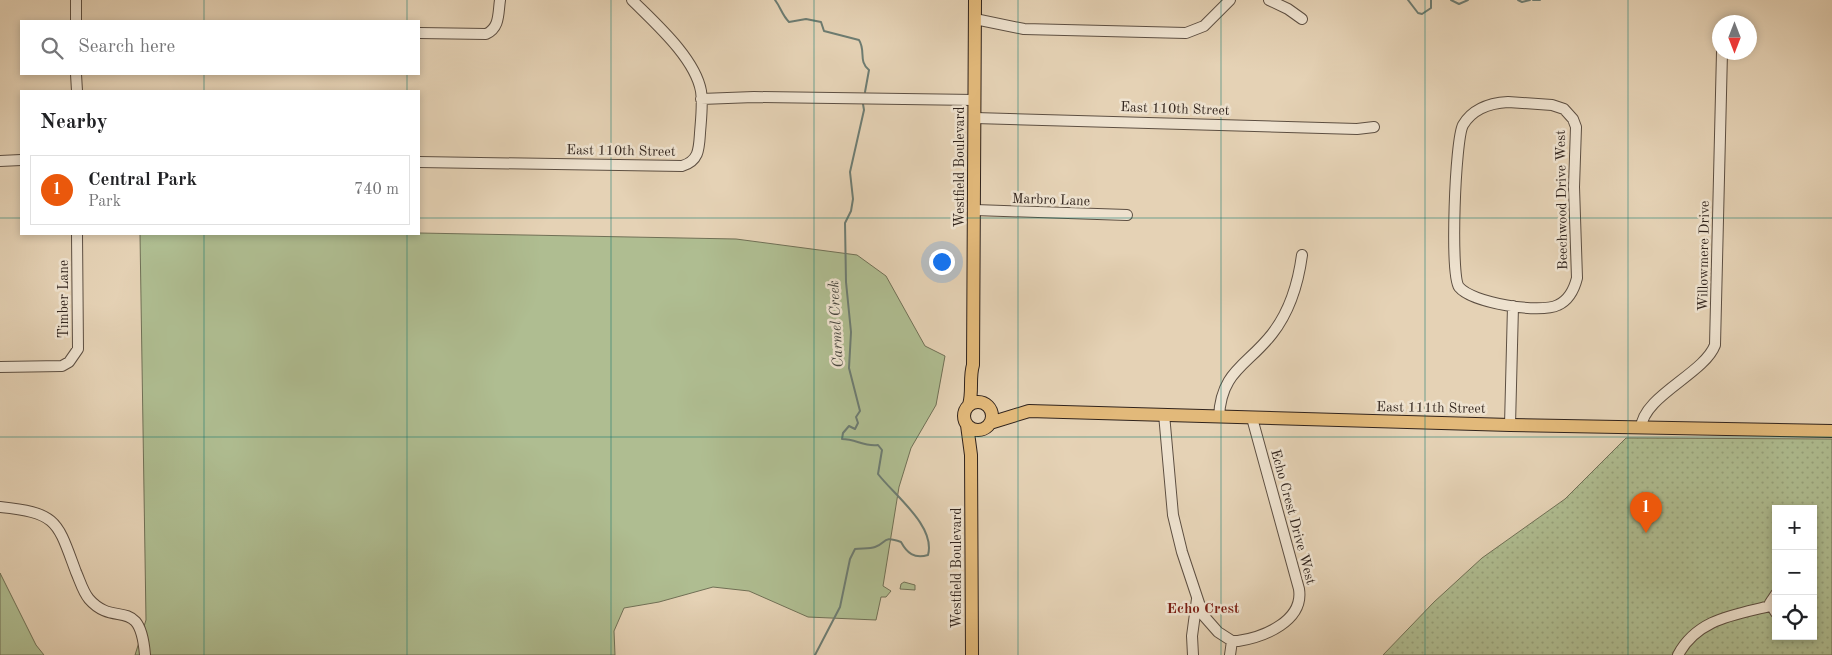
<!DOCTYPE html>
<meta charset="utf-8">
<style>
body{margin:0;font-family:"Old Standard TT",serif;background:#f2f2f2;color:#202124}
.controls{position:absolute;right:15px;bottom:15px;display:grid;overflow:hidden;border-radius:0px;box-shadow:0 2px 8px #0003}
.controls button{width:45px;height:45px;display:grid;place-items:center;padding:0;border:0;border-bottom:1px solid #e0e0e0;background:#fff;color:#202124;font:25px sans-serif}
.compass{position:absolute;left:1712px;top:15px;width:45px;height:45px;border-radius:50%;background:#fff;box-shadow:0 2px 8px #0003;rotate:180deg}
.you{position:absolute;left:941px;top:261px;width:18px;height:18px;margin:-12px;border:4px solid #fff;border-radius:50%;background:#1a73e8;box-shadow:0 0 0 8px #1a73e833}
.badge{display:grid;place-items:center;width:32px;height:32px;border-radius:50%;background:#ea580c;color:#fff;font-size:16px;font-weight:700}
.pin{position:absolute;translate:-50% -41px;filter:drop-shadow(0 1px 2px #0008)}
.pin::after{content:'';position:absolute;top:26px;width:18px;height:15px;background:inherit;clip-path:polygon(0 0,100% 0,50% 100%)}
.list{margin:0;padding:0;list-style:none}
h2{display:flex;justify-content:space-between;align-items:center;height:65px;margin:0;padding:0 20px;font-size:21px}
h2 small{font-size:16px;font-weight:400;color:#757577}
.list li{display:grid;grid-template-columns:32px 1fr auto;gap:15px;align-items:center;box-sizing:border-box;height:70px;margin:0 10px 10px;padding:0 10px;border:1px solid #e0e0e0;border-radius:0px}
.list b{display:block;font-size:19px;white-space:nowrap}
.list p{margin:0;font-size:16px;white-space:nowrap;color:#757577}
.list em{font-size:16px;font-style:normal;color:#757577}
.icon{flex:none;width:28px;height:28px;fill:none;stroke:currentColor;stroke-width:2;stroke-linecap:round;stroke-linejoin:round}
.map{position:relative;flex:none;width:1832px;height:655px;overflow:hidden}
.search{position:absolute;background:#fff;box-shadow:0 2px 8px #0003;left:20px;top:20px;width:400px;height:55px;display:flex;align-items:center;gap:12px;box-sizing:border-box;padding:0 18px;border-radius:0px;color:#757577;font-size:19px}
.panel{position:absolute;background:#fff;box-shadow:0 2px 8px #0003;left:20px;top:90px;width:400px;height:145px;border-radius:0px}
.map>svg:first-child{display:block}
</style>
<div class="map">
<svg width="1832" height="655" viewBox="0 0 1832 655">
<defs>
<pattern id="park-dots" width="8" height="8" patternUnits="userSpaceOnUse" patternTransform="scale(1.25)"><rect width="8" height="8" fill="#afbd91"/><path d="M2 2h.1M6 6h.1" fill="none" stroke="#97a27c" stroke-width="1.8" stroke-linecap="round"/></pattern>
</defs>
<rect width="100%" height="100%" fill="#e5d2b5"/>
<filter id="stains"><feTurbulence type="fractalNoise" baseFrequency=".004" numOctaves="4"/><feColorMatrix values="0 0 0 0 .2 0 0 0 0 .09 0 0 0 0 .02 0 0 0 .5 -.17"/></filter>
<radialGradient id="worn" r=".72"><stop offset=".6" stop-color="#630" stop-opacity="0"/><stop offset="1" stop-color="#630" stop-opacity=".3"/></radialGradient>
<path fill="#afbd91" stroke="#707056" d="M419,233L736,239L857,255L886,276L925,346L945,356L936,405L911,448L899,487L883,586L891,591L886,597H881L876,620L808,617L749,591L713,587L659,602L624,608L614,631L615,655H135L146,620L140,234Z
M0,573L36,645L44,655H0Z
M904,582L915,585V590L900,589L901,584Z"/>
<path fill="url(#park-dots)" stroke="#707056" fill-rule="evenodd" d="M1626,438L1832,439V655H1383L1434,602L1482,558L1565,499ZM1776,509H1813V636H1776Z"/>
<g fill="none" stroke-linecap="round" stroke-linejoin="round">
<path stroke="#6d7c72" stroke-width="2" d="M775,0C781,8 782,15 789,22L806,19L821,22L824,31L859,40C866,51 858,61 869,70L865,92
M1408,0L1418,13L1422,14L1431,8V0
M1451,0L1459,4L1468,0
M1518,0L1522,2L1530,0
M1533,0H1540
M815,655L840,607L850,559L855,549C861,548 870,549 875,547C887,543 882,535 901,542C907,553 914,559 928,555C936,526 894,495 878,474L882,450L878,445C864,447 856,439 842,439L843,433L849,426L855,429L858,423L856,417L860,411L849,368L851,332L846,282L845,223L851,211L853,199L850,172L864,110L863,104"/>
<defs>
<path id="minor" d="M76,0V21
M1269,0L1288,9L1302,19
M975,19L1024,29L1186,33L1204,26L1230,0
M419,33L486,34C500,28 498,13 500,0
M76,74L77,91
M701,99L754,97L975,100
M1508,102L1552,105L1564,109L1573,119L1576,127L1574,187L1577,278C1574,290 1569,300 1558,305C1540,314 1472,303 1459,287C1450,275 1455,140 1463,125C1473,108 1490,103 1508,102Z
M975,118L1357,129L1374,127
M0,161L21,160
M419,162L682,166C699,161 699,149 700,133C701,119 703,104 701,91C695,58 655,23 632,0
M975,210L1127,215
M0,367L62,366L69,362L78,349L77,234
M1164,414L1173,515L1182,552L1203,615L1218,632L1232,641H1238C1264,637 1304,621 1299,589L1252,418
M1219,417C1221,371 1247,366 1272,334C1290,311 1298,285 1302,255
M1510,425L1513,306
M1641,428C1643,396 1704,374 1715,345L1722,52
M0,507C58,513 57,521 76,572C80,581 83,592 89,599C115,629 140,594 145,655
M1776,594L1770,603L1776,613
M1193,655L1192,636L1197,599
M1230,655L1232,641
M1678,655C1697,619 1734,615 1770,606"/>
<path id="major" d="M964 416a14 14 0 1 1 28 0a14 14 0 1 1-28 0Z
M969,405C973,391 969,378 973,365L975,0
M990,423L1029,411L1510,425L1832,431
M967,425L971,455L972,655"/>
</defs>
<use href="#minor" stroke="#5d4f42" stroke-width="12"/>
<use href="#major" stroke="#30231c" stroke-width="14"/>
<use href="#minor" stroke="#eee2cf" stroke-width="10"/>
<use href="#major" stroke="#e2b97a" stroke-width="12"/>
</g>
<path fill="none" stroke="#0f766e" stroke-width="1" stroke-opacity="0.55" d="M204,0V21M407,0V21M611,0V655M814,0V655M1018,0V655M1221,0V655M1425,0V655M1628,0V655M204,74V91M407,74V91M0,218H21M419,218H1832M204,234V655M407,234V655M0,437H1832"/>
<g text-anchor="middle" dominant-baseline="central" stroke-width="5" stroke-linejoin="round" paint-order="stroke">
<g font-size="14" fill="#30231c" stroke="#eee2cf">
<text transform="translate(1175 109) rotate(2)">East 110th Street</text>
<text transform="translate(621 151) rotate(1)">East 110th Street</text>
<text transform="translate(960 167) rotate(-90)">Westfield Boulevard</text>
<text transform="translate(1051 200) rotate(2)">Marbro Lane</text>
<text transform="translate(1562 200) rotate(-91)">Beechwood Drive West</text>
<text transform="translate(1704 256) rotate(-89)">Willowmere Drive</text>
<text transform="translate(64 299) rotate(-90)">Timber Lane</text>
<text transform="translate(1431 408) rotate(1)">East 111th Street</text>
<text transform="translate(1293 517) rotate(75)">Echo Crest Drive West</text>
<text transform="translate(957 568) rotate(-90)">Westfield Boulevard</text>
</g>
<g font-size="15" font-style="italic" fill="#4a4840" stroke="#eee2cf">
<text transform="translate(837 324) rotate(-93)">Carmel Creek</text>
</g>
<g font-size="15" font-weight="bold" fill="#7a1f14" stroke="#eee2cf">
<text x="1203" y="609">Echo Crest</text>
</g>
</g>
<rect width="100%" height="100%" filter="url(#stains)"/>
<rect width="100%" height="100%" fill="url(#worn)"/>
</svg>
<div class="controls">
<button>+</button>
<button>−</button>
<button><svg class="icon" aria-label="locate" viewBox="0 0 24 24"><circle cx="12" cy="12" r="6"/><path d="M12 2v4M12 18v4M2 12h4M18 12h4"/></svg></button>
</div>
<svg class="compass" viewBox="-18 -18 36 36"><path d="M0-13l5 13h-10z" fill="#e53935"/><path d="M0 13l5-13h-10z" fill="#757577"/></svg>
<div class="you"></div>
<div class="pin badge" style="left:1646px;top:533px">1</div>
<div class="search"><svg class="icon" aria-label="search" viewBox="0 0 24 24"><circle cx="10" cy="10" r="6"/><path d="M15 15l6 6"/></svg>Search here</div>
<section class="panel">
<h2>Nearby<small></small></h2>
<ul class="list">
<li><span class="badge">1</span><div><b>Central Park</b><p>Park</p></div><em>740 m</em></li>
</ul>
</section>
</div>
